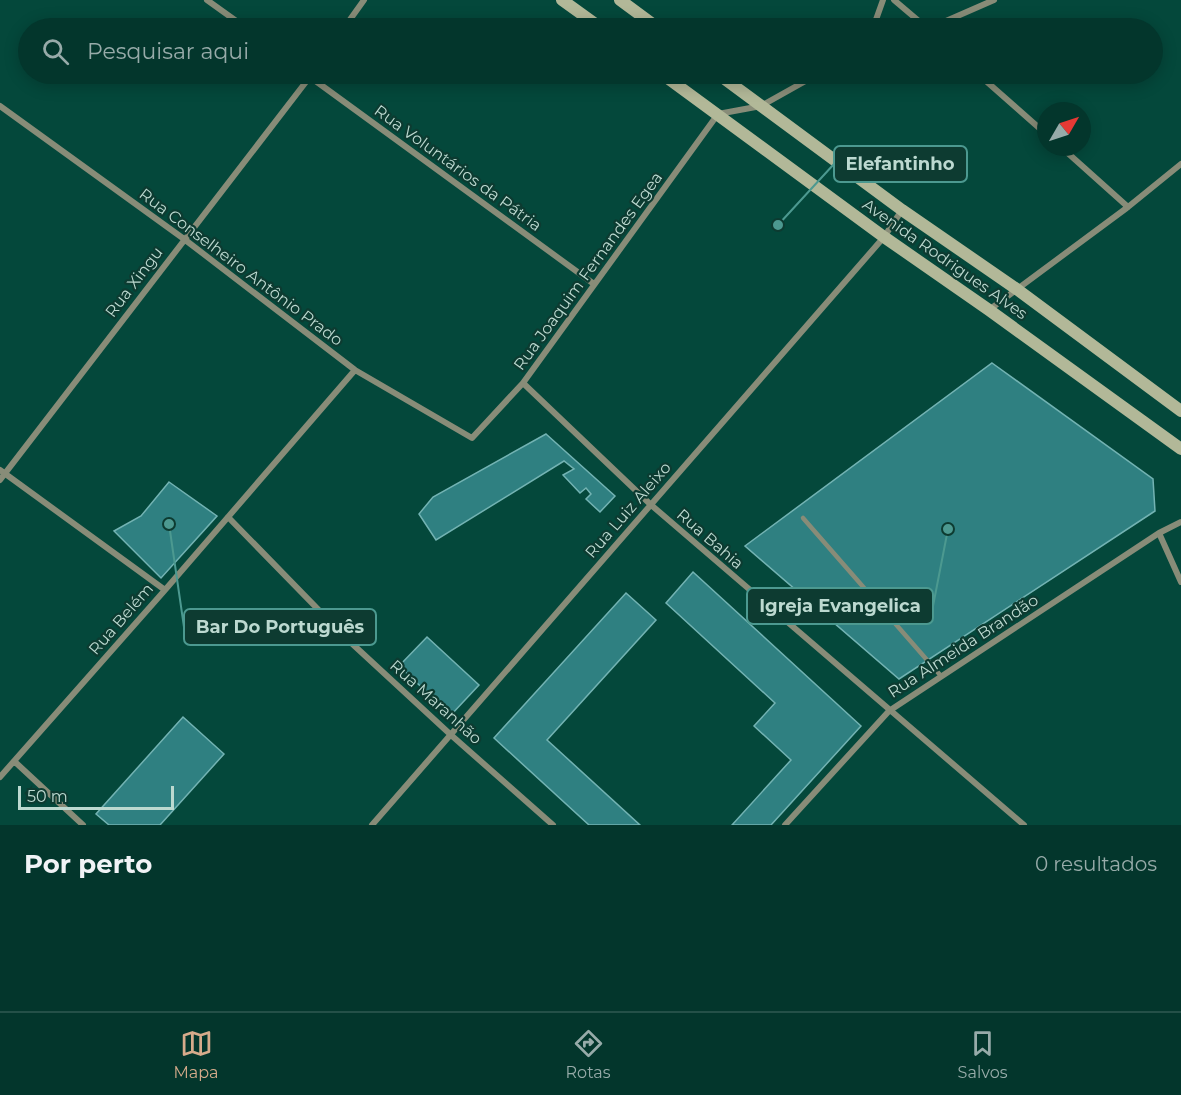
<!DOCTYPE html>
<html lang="pt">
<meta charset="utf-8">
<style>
body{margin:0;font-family:Montserrat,sans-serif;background:#0d3e34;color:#f1f3f6}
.compass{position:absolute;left:1037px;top:102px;width:54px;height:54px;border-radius:50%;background:#03362c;box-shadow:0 3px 15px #0003;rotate:51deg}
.scale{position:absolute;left:18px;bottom:15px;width:156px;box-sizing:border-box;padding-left:6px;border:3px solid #bcd9d0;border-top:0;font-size:16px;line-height:21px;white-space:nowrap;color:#bcd9d0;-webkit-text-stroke:4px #0d3b31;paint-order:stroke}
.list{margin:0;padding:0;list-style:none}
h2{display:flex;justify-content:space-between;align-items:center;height:78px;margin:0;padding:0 24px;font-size:26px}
h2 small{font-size:20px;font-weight:400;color:#97aba9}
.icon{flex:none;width:33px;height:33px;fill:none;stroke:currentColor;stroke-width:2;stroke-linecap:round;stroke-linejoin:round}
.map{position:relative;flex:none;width:1181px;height:825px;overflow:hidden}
.search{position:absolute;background:#03362c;box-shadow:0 3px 15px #0003;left:18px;right:18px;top:18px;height:66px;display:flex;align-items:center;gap:15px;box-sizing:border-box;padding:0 21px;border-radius:33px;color:#97aba9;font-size:22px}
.sheet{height:186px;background:#03362c}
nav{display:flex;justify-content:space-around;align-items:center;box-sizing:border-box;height:84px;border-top:2px solid #245048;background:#03362c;font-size:16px;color:#97aba9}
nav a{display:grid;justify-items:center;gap:3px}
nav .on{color:#d6ab8b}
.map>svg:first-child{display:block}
</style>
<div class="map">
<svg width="1181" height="825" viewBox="0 0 1181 825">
<rect width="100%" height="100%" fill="#04483b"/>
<path fill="#2f8081" stroke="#73b3b3" stroke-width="1.5" d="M992,363L1153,479L1155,511L899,679L745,546Z
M546,434L615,496L600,512L586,499L591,494L586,488L580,493L563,475L574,469L564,461L436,540L419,514L433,497Z
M169,482L217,516L161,578L114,531L141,516Z
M693,572L861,726L771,825H732L791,760L754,726L775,703L666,603Z
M626,593L656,620L547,740L640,825H589L494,738Z
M427,637L479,685L451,715L399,666Z
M183,717L224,754L160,825H109L96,814Z"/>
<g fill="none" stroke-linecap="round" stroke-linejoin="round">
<path stroke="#888c78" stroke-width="4.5" d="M803,518L941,676"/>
<path stroke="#888c78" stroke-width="6" d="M207,0L246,28
M894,0L927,28
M344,28L364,0
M873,28L883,0
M930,28L994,0
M306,74L594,284
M978,74L1046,134
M0,106L184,239L355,370L472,438L523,383L718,114L761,106L818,74
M1061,147L1128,207
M989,310L1128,207L1181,164
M523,383L650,504L1024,825
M0,470L165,590
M0,480L312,74
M228,517L347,639L451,735L553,825
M1159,533L1181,582
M14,761L83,825
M0,777L165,590L355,370
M372,825L884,237L902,210
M785,825L889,711L1159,533L1181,522"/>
<path stroke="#b2b898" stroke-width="12" d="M562,0L601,28
M620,0L658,28
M662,74L884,237L989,310L1181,449
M718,74L902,210L1018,290L1181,411"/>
</g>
<g text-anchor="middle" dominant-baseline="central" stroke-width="4.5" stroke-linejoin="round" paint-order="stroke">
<g font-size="16" fill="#bcd9d0" stroke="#0d3b31">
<text transform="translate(458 168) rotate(36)">Rua Voluntários da Pátria</text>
<text transform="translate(945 259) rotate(35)">Avenida Rodrigues Alves</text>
<text transform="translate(241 267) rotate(37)">Rua Conselheiro Antônio Prado</text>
<text transform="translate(588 271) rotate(-54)">Rua Joaquim Fernandes Egea</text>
<text transform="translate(134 282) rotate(-53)">Rua Xingu</text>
<text transform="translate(628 510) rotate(-49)">Rua Luiz Aleixo</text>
<text transform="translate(710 539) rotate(41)">Rua Bahia</text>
<text transform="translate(121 619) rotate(-49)">Rua Belém</text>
<text transform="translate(963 646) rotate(-33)">Rua Almeida Brandão</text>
<text transform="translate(436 702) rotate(42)">Rua Maranhão</text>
</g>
</g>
<path fill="none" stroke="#4c9990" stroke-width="2" d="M778 225L834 164M948 529L933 606M169 524L184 627"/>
<g fill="#4c9990" stroke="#0d3b31" stroke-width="2">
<circle cx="778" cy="225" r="6"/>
<circle cx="948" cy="529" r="6"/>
<circle cx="169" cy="524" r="6"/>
</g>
<g fill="#0d3b31" stroke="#4c9990" stroke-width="2">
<rect x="834" y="146" width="133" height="36" rx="6"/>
<rect x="747" y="588" width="186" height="36" rx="6"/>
<rect x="184" y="609" width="192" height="36" rx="6"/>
</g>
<g font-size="18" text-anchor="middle" font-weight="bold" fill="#bcd9d0">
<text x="900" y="170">Elefantinho</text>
<text x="840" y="612">Igreja Evangelica</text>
<text x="280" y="633">Bar Do Português</text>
</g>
</svg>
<svg class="compass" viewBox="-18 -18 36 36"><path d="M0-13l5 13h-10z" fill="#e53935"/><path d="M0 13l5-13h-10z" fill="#97aba9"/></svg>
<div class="scale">50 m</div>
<div class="search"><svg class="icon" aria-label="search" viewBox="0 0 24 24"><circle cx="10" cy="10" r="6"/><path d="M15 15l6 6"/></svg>Pesquisar aqui</div>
</div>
<section class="sheet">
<h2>Por perto<small>0 resultados</small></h2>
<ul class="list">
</ul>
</section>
<nav>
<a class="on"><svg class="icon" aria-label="map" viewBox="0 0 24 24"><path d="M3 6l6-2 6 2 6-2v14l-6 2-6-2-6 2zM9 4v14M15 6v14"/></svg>Mapa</a>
<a><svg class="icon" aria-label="directions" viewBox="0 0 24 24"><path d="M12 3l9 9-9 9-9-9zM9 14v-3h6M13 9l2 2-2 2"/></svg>Rotas</a>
<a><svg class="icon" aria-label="saved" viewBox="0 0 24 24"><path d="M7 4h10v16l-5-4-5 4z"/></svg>Salvos</a>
</nav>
